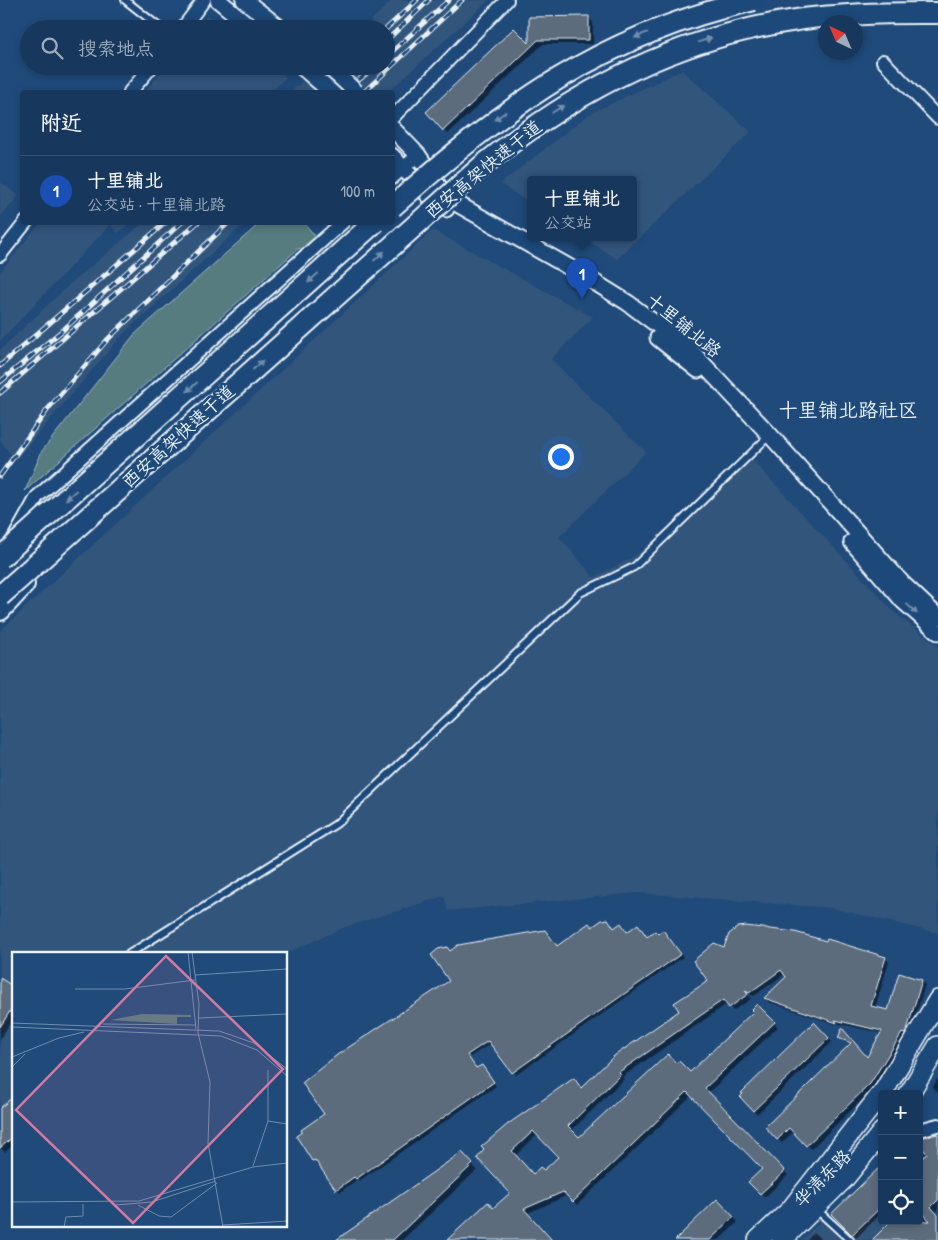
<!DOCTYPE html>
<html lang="zh">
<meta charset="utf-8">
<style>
body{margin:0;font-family:"Patrick Hand","LXGW WenKai TC",sans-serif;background:#244365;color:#f1f3f6}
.controls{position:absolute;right:15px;bottom:15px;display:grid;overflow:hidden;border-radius:5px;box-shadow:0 2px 8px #0003}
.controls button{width:45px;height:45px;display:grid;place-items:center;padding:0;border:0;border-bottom:1px solid #365272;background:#17385c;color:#f1f3f6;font:25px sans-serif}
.compass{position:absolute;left:818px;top:15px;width:45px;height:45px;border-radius:50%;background:#17385c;box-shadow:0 2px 8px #0003;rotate:316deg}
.you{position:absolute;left:560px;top:456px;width:18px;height:18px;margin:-12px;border:4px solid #fff;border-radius:50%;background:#1a73e8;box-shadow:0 0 0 8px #1a73e833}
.badge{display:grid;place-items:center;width:32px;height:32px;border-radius:50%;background:#ea580c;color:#fff;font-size:16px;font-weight:700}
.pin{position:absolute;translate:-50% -41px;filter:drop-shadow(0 1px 2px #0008)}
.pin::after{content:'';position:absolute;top:26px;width:18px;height:15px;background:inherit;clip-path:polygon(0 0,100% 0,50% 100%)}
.popup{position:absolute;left:527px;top:176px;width:110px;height:65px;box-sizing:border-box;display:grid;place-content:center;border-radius:5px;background:#17385c;filter:drop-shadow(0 1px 4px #0005);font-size:16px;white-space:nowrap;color:#9eacbb}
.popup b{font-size:19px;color:#f1f3f6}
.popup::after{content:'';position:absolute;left:50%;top:100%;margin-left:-10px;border:10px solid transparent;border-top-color:#17385c}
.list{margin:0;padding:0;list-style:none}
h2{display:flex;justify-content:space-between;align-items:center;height:65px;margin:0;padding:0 20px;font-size:21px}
h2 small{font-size:16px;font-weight:400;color:#9eacbb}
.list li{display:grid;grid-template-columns:32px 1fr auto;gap:15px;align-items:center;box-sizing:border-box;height:70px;padding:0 20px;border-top:1px solid #365272}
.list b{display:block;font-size:19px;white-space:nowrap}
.list p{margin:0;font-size:16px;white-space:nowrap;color:#9eacbb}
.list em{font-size:16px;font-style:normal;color:#9eacbb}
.icon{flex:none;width:28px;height:28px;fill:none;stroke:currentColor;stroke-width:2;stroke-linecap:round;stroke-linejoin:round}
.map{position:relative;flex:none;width:938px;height:1240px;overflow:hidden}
.search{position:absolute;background:#17385c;box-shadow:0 2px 8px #0003;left:20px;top:20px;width:375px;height:55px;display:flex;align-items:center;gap:12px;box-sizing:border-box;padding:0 18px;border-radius:28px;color:#9eacbb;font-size:19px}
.panel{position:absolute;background:#17385c;box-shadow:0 2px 8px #0003;left:20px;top:90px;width:375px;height:135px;border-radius:5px}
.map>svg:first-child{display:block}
</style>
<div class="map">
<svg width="938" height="1240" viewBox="0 0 938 1240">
<rect width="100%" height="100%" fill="#1f4a7a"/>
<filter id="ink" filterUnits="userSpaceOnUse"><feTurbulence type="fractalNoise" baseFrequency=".02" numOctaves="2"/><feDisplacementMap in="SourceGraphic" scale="10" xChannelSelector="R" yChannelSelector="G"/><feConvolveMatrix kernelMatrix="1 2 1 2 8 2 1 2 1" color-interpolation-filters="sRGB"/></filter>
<g filter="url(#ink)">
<path fill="#32547b" d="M392,0H489L388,92H290L320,66H386V29H362Z
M207,15L225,29H196Z
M166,66H273L286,77L271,92H145Z
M682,70L751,132L617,259L583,238H633V180H531V204L500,184L589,114Z
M0,182L19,196L0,217Z
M40,223H131L118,233L110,225L0,341V272Z
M143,223H245L122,335L15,461L0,440V350L71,283Z
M433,230L593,317L551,359L646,452L559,537L594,577L637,555L747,454L895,613L938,646V933L831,908L639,893L448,911L444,896L343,928L285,954H14V1138L0,1150V631Z
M919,1199L938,1218V1240H849L882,1209V1221H919Z
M825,1217L843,1240H802Z"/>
<path fill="#577b80" stroke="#a0b6bc" d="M260,223H304L317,238L303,251L299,248L25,491L42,451L134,335Z"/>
<path fill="#0007" fill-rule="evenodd" d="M531,18H589L593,22V44H543L448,134L427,112L531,46Z
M624,927L628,933L648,938L666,934L683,957L516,1075L492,1043L468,1058L476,1070L484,1069L496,1086L359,1181L358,1179L340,1192L337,1189L297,1136L326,1115L451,981L450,952L557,948L592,928Z
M725,949L885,958L889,962L875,1008L889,1012L921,981L925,985L910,1034L906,1036L874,1088L811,1149L794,1131L782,1143L767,1127L851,1045L839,1038L843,1030L868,1058L882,1033L836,1023L838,1025L769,1002L765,998L787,977L785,974L754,996L745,993L751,999L733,1011L727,1004L622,1077L624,1079L571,1131L579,1139L676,1065L690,1074L755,1012L757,1006L778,1027L708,1093L788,1175L765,1197L750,1182L764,1169L692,1095L577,1205L568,1195L526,1214L551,1240H449L493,1210L512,1193L478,1158L574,1079L582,1089L680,1011L709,982ZM538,1134L559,1157L544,1172L533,1176L515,1156Z
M0,979L14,988V1017L0,1039Z
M814,1024L832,1042L757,1114L741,1097Z
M938,1078V1093L933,1087Z
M14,1098V1145L5,1152L0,1147V1110Z
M919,1139L938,1140V1210L935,1213L938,1216V1240H874L919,1221Z
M461,1153L477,1170L402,1240H338Z
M882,1168V1213L856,1238L833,1214Z
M717,1201L738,1222L719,1240H677Z
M814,1233L822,1240H807Z"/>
<path fill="#5d6c7c" stroke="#e8f1f8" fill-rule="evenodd" d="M589,16V40H538L443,131L426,112L514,28L529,43V17Z
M608,919L614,928L621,923L627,932L638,924L647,937L655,931L658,934L663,930L681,954L512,1073L488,1041L467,1055L476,1068L482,1065L494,1082L356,1179L354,1177L336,1190L315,1160L312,1161L296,1136L302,1132L301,1130L324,1114L302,1083L337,1055L449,981L431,955L438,949L447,947L450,951L458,945L545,930L557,946L589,923L592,927L602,920Z
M746,926L795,932L826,941L827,939L886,957L871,1006L888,1010L899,973L922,980L907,1030L905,1034L902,1033L870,1084L806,1146L789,1128L777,1140L765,1127L851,1043L838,1038L842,1028L867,1057L882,1031L835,1020L837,1023L764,998L786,977L781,970L749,993L745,991L748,994L729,1008L723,1000L619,1072L621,1074L568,1126L579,1137L668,1054L676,1063L679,1061L690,1072L753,1012L751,1010L757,1004L775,1022L705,1088L785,1171L760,1194L748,1182L762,1169L687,1092L573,1202L563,1192L524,1209L552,1240H447L488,1202L493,1208L510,1193L477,1158L484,1150L481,1147L508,1124L574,1078L581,1088L614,1056L679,1011L674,1003L708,981L693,961L714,943L724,947L729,934L738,927ZM533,1131L558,1157L544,1170L540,1167L533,1174L512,1151Z
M0,978L14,987V1005L0,1027Z
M814,1022L829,1038L753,1111L740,1097L743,1094L741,1093Z
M14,1096V1136L0,1148V1108Z
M938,1134V1200L931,1207L938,1215V1240H872L891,1221H930L919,1209V1160L927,1154L919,1144V1138Z
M462,1152L473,1164L393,1240H336Z
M882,1165V1206L852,1235L831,1214Z
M717,1199L734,1217L710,1240H675Z"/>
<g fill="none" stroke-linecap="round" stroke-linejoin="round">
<defs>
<path id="service" d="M125,0L162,29
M129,954L336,824L580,593L634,567L770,435
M816,1209L850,1240"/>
<path id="minor" d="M182,29L204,0
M883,61L938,118
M130,92L152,66
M392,118L507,0
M392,178L418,155
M0,255L26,222
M12,542L37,497L343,222
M919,1130L938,1125"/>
<path id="tertiary" d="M218,0L253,29
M244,0L281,29
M392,128L418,155L443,193L454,202L583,275L628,303L688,348L770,435L903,584L938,617
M392,156L433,200L446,209
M658,338L698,370
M852,542L904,602L938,632"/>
<path id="primary" d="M909,1094L938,1046
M791,1209L885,1089L938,1000
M758,1240L800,1201
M782,1240L844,1179L882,1132"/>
<path id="trunk" d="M921,13H938
M0,610L24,584"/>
</defs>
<use href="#service" stroke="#e8f1f8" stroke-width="10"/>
<use href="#minor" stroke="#e8f1f8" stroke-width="16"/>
<use href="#tertiary" stroke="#e8f1f8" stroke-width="19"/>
<use href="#primary" stroke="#e8f1f8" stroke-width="22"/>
<use href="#trunk" stroke="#e8f1f8" stroke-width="24"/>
<use href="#service" stroke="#1f4a7a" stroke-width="6"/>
<use href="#minor" stroke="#1f4a7a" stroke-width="12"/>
<use href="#tertiary" stroke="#1f4a7a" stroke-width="15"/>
<use href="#primary" stroke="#1f4a7a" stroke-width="19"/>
<use href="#trunk" stroke="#1f4a7a" stroke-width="20"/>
<defs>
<path id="rail" d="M386,29L417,0
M386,41L429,0
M386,57L449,0
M316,92L345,66
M328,92L358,66
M345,92L375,66
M364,92L462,0
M0,366L166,222
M0,382L64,329L182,222
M0,393L198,222
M0,476L48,409L107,340L229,222"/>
</defs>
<use href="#rail" stroke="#e8f1f8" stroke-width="5"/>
<use href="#rail" stroke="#1f4a7a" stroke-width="3" stroke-dasharray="9" stroke-linecap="butt"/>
<defs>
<path id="tertiary-bridge" d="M301,66L331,92
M328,66L356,92"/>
<path id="trunk-bridge" d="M392,207C507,105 601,35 754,0
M0,558L375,222
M0,596L483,165C579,88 680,36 803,19C842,14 882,13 921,13"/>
</defs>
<use href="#tertiary-bridge" stroke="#e8f1f8" stroke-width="19" stroke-linecap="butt"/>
<use href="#trunk-bridge" stroke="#e8f1f8" stroke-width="24" stroke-linecap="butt"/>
<use href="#tertiary-bridge" stroke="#1f4a7a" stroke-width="15"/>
<use href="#trunk-bridge" stroke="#1f4a7a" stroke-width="20"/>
</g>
<defs><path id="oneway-solid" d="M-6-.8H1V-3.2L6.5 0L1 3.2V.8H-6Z" transform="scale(1.25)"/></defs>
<g fill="#6f8dac">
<use href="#oneway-solid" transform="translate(641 35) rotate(157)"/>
<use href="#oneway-solid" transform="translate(705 40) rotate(-17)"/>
<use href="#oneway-solid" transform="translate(558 109) rotate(-32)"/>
<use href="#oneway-solid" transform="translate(500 116) rotate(144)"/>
<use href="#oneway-solid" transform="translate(379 256) rotate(-42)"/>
<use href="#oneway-solid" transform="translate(313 278) rotate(138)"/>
<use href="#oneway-solid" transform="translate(258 365) rotate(-42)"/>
<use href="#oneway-solid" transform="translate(192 387) rotate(138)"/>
<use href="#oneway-solid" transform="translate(71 495) rotate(138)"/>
<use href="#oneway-solid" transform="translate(912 609) rotate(43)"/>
</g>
</g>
<g text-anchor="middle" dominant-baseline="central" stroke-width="5" stroke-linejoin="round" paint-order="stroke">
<g font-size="18" fill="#e8f1f8" stroke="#1f4a7a">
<text transform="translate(483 169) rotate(-39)">西安高架快速干道</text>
<text transform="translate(684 325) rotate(39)">十里铺北路</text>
<text transform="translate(178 436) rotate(-42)">西安高架快速干道</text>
<text transform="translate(822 1178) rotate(-45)">华清东路</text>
</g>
<g font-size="20" fill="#e8f1f8" stroke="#1f4a7a">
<text x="848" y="409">十里铺北路社区</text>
</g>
</g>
<g transform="translate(12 952)">
<rect width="275" height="275" fill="#1f4a7a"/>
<path d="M130,62L179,63V65H165V72L98,68Z" fill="#577b80"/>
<path fill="none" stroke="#6f8dac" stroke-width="1" d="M176,0L184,77M180,0L187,52L186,81L198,130L196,191L211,275M183,23L275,17M63,37H113L183,28M187,66L275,62M0,71L207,79L242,91L275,117M91,72L184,73M0,75L209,84L245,98L275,124M0,105L47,86L72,80M0,115L13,102M256,169V118M241,214L256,169L275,172M0,250L127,249L241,215L275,211M103,253L140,250L204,229M126,253L147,264L159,265L205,231M211,273L275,269M52,275L54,265L71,264V252"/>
<path fill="#d37aa2" fill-opacity="0.15" stroke="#d37aa2" stroke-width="2.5" d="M154,4L271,117L121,271L4,158Z"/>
<rect width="275" height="275" fill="none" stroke="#e8f1f8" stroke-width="2.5"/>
</g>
</svg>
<div class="controls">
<button>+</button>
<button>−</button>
<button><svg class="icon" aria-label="locate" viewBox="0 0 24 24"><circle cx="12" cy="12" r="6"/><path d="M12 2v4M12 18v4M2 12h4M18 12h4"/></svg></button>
</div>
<svg class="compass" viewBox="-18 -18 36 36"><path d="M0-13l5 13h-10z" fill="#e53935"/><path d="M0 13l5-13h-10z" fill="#9eacbb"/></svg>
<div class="you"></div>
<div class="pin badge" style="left:582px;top:299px;background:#1a4fb4">1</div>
<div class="popup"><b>十里铺北</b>公交站</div>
<div class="search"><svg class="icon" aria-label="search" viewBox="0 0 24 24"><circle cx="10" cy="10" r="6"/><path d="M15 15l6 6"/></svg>搜索地点</div>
<section class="panel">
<h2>附近<small></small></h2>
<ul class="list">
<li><span class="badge" style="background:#1a4fb4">1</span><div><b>十里铺北</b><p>公交站 · 十里铺北路</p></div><em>100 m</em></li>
</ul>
</section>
</div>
